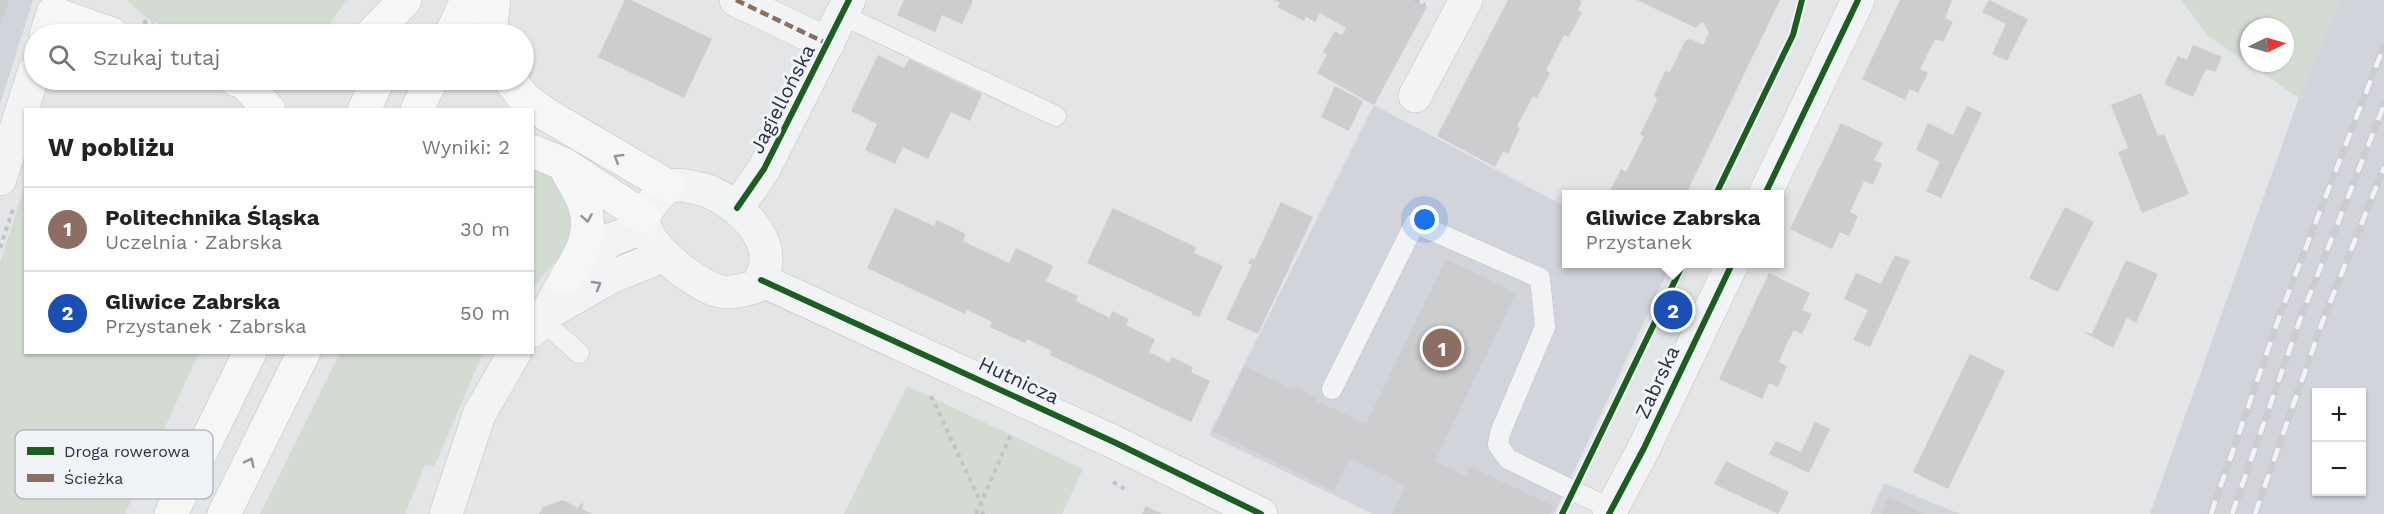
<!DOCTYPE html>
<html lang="pl">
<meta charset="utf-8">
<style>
body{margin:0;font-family:"Work Sans",sans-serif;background:#f6f6f6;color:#222}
.controls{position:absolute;right:18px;bottom:18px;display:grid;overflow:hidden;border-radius:0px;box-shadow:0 2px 4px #0004}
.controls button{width:54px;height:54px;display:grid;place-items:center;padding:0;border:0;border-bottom:2px solid #e0e0e0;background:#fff;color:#222;font:30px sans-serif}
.compass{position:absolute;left:2240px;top:18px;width:54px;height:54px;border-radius:50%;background:#fff;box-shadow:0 2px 4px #0004;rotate:85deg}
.you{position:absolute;left:1425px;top:220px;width:21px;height:21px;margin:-15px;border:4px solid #fff;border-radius:50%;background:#1a73e8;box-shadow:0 0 0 9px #1a73e833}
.badge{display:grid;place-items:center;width:39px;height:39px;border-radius:50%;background:#6b717a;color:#fff;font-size:20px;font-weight:700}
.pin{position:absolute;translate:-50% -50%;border:3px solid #fff;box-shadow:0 2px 6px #0006}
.popup{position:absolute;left:1562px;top:190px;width:222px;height:78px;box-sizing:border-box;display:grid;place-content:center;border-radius:0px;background:#fff;filter:drop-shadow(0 2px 4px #0005);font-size:20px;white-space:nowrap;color:#767676}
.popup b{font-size:22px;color:#222}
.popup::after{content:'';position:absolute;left:50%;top:100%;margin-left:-12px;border:12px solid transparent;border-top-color:#fff}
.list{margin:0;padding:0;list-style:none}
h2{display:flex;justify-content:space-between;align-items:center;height:78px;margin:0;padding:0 24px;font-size:26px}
h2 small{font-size:20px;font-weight:400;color:#767676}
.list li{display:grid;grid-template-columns:39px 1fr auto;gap:18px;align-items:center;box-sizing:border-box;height:84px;padding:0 24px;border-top:2px solid #e0e0e0}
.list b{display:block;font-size:22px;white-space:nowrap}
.list p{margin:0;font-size:20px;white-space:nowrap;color:#767676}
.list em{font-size:20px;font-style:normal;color:#767676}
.icon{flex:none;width:33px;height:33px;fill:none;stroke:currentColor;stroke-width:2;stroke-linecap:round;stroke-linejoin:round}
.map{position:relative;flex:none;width:2384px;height:514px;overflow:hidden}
.search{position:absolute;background:#fff;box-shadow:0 2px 4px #0004;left:24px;top:24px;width:510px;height:66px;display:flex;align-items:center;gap:15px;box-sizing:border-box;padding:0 21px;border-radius:33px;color:#767676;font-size:22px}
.panel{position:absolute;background:#fff;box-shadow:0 2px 4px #0004;left:24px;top:108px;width:510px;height:246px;border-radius:0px}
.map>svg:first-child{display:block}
</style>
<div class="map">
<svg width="2384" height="514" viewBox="0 0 2384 514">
<rect width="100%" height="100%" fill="#e3e5e7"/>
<path fill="#d1d4da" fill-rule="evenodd" d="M0,0H33L0,104Z
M2340,0H2384V514H2150L2299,98ZM2316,392H2362V492H2316Z
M1374,105L1566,207V264H1671L1554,514H1373L1209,435Z
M1884,483L1960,514H1870Z"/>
<path fill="#d4dbd3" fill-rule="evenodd" d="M127,0H346L323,34H191L150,21Z
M2181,0H2340L2299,98L2208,36ZM2249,27H2285V63H2249Z
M533,166L551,174L569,195L576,225L569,246L533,287Z
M25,184L26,352L199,353L125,514H0V263Z
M340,353H483L434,467L425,465L405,514H260Z
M907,386L1083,469L1062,514H844Z"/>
<path fill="#cbcdcf" d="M0,0H9L0,26Z
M625,0H631L712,39L684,98L598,57Z
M904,0H971L973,1L962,24L942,15L935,32L897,15Z
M1274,0H1415L1427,7L1374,105L1317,73L1327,55L1323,52L1335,31L1342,35L1346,28L1320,13L1315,22L1306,17L1304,21L1277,7L1280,3Z
M1508,0H1579L1582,1L1578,10L1582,12L1569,37L1564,35L1554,55L1546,70L1550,73L1537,98L1533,96L1517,126L1520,128L1508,154L1503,151L1495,167L1437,136Z
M1637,0H1780L1686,194H1616L1617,192L1611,189L1621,169L1626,172L1644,136L1640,134L1657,100L1654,95L1665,71L1670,72L1685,41L1691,39L1703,45L1709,33L1703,22L1696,28Z
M1900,0H1952L1945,18L1953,22L1943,42L1935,39L1920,69L1928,73L1918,93L1910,89L1905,100L1862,79Z
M1989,0L2028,19L2007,61L1992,54L2006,24L1982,12Z
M2193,45L2222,57L2215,72L2206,69L2193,97L2164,84L2178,56L2187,60Z
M878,55L904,68L909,59L982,94L970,121L951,112L928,159L903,147L895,164L865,150L877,124L851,111Z
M1335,86L1363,101L1349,131L1321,117Z
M2141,93L2158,136L2164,134L2189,194L2142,213L2118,152L2128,148L2111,105Z
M1967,106L1982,113L1941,198L1926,191L1940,162L1916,150L1928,123L1953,135Z
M1841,123L1883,143L1874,160L1882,164L1873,185L1864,181L1850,212L1858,216L1849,236L1840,232L1832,249L1790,229Z
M1281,202L1313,217L1258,334L1226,319L1252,265L1248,263L1251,258L1254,260Z
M2065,207L2094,222L2058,292L2029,278Z
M895,208L934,226L937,220L966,234L963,241L1009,263L1016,248L1053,266L1046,281L1078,296L1076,301L1110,318L1112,311L1129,319L1126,325L1155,339L1149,352L1169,362L1172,357L1193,367L1191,372L1210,381L1191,422L1050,355L1052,351L1027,339L1025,343L990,327L992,322L967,310L965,314L867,268Z
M1113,208L1196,247L1194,253L1223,266L1199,317L1191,314L1192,312L1087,263Z
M1895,255L1910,261L1870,347L1853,340L1868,310L1844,299L1856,273L1881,284Z
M1446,259L1516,293L1435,461L1465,476L1470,466L1553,506L1550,514H1392L1406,485L1349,458L1334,491L1213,431L1244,366L1294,390L1295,387L1318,398L1316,401L1366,424Z
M2126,260L2158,274L2136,323L2127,318L2113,348L2082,331L2092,334Z
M1769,273L1810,293L1802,310L1812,314L1802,334L1794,330L1786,345L1779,362L1787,366L1778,387L1769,383L1762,399L1719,379Z
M1970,354L2005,371L1948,489L1913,472Z
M1815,422L1830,429L1809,473L1769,454L1776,441L1801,452Z
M1726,461L1789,492L1778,514L1714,484Z
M1888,497L1925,514H1881Z
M563,500L578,508L581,503L584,504L582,509L592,514H539L543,507Z
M1146,506L1162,514H1142Z"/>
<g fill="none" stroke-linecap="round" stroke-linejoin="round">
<defs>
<path id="service" d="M842,15L1056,116
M542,320L579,353
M1332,389L1415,223L1540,278L1545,327L1500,433L1498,445L1508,459L1611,509"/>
<path id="minor" d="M736,0L828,44
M1415,96L1466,0"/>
<path id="tertiary" d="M46,34L53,13
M0,179L34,72
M681,185C690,187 699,188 708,191C743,206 787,249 755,287C742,290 732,294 719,291C697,286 636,241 645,215C649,204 660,194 668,186Z
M1765,194L1858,0
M737,208L764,169L849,0
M761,280L1116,443L1261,514
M546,314L611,277L665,255
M532,331L546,314L566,278L610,240L645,227
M446,514L479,415L515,352
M1609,514L1644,448L1732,264"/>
<path id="primary" d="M53,13L112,34
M372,34L405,0
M451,34L467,0
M493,34L491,25L494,0
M236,80L244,82L269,110
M510,80L524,98L547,115L668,186
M364,110L378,80
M417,110L431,80
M532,151L564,164L644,217
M565,166C570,179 580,191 584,204C594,232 581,255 566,278
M171,514L250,352
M224,514L304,352"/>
</defs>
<use href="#service" stroke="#c1c3c5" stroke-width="21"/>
<use href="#minor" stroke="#c1c3c5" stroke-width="34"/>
<use href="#tertiary" stroke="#c1c3c5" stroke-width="34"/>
<use href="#primary" stroke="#c0c2c5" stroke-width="34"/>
<path stroke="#c2c3c8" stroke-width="4" stroke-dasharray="4.5 4.5" stroke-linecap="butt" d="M1415,0L1425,5
M143,21L161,29L159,34
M0,248L13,209
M931,396L981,503L983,514
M1113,482L1127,490
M976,514L1012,432"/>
<use href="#service" stroke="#f2f3f5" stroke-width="20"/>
<use href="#minor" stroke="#f2f3f5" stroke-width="33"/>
<use href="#tertiary" stroke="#f2f3f5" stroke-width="33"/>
<use href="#primary" stroke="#f6f6f7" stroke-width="33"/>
<defs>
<path id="rail" d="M2211,514L2281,312L2384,46
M2232,514L2301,317L2384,105
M2255,514L2322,323L2384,167"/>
</defs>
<use href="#rail" stroke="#cccdcf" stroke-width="7"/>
<use href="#rail" stroke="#f0f3f7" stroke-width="4.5" stroke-dasharray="14" stroke-linecap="butt"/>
<path stroke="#8d6e63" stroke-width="4.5" stroke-dasharray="9 4.5" stroke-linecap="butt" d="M736,0L828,44"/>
<defs>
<path id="cycleway" d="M1716,194L1793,35L1802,0
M1765,194L1858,0
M737,208L764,169L849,0
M761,280L1116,443L1261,514
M1562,514L1683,264
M1609,514L1644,448L1732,264"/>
</defs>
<use href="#cycleway" stroke="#f0f3f7" stroke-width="10"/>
<use href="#cycleway" stroke="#1b5e20" stroke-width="6"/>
</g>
<defs><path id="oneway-chevron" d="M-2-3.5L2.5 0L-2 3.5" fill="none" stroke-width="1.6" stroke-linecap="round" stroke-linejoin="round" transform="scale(1.5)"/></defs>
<g stroke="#90949c">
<use href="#oneway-chevron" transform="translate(618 158) rotate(-149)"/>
<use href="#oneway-chevron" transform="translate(587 218) rotate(80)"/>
<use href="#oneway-chevron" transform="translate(250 462) rotate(-64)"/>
</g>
<use stroke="#8e929a" href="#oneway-chevron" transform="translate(597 285) rotate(-30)"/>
<g text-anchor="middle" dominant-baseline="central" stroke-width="6" stroke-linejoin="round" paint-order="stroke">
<g font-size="20" fill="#2a3240" stroke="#f0f3f7">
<text transform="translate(782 99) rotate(-63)">Jagiellońska</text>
<text transform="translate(1019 380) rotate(25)">Hutnicza</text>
<text transform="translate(1657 382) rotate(-65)">Zabrska</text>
</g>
</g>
<rect x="15" y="430" width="198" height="69" rx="9" fill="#f0f3f7" stroke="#b5b9c0" stroke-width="1.5"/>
<rect x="27" y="447" width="27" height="8" fill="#1b5e20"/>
<rect x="27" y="474" width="27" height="8" fill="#8d6e63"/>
<g font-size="16" fill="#2a3240">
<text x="64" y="457">Droga rowerowa</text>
<text x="64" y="484">Ścieżka</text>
</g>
</svg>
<div class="controls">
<button>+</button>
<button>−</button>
</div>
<svg class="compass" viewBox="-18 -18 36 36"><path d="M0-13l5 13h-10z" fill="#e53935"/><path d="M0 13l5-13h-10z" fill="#767676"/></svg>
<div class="you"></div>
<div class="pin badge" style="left:1442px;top:348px;background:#8d6e63">1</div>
<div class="pin badge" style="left:1673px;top:310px;background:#1a4fb4">2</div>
<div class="popup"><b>Gliwice Zabrska</b>Przystanek</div>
<div class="search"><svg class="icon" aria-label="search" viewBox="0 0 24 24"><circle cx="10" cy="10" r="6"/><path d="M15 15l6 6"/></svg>Szukaj tutaj</div>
<section class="panel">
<h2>W pobliżu<small>Wyniki: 2</small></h2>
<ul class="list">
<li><span class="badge" style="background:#8d6e63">1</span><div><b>Politechnika Śląska</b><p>Uczelnia · Zabrska</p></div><em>30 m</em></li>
<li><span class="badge" style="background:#1a4fb4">2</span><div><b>Gliwice Zabrska</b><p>Przystanek · Zabrska</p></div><em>50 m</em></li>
</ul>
</section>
</div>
